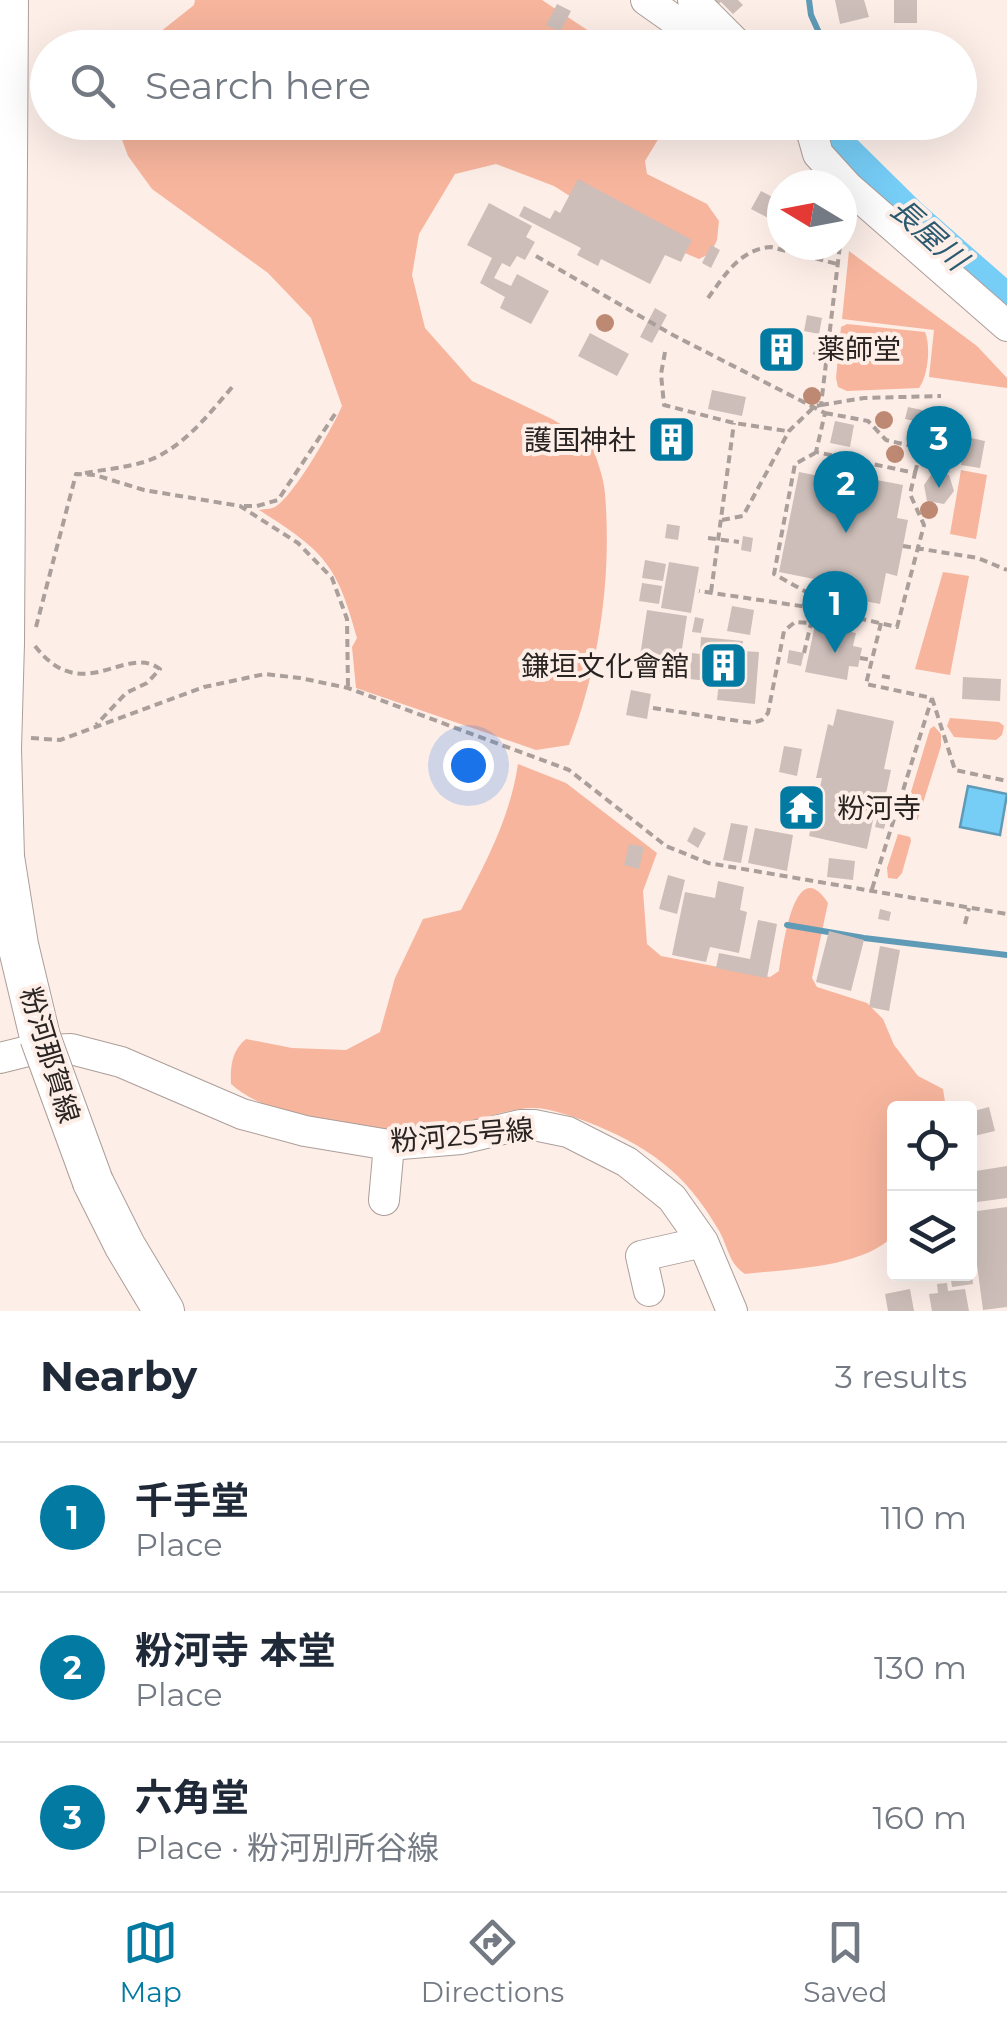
<!DOCTYPE html>
<meta charset="utf-8">
<style>
body{margin:0;font-family:Montserrat,"Noto Sans JP",sans-serif;background:#f2f2f3;color:#1f2937}
.controls{position:absolute;right:30px;bottom:30px;display:grid;overflow:hidden;border-radius:10px;box-shadow:0 10px 40px #0002}
.controls button{width:90px;height:90px;display:grid;place-items:center;padding:0;border:0;border-bottom:2px solid #e0e1e3;background:#fff;color:#1f2937;font:50px sans-serif}
.compass{position:absolute;left:767px;top:170px;width:90px;height:90px;border-radius:50%;background:#fff;box-shadow:0 10px 40px #0002;rotate:280deg}
.you{position:absolute;left:468px;top:765px;width:35px;height:35px;margin:-25px;border:8px solid #fff;border-radius:50%;background:#1a73e8;box-shadow:0 0 0 15px #1a73e833}
.badge{display:grid;place-items:center;width:65px;height:65px;border-radius:50%;background:#037aa2;color:#fff;font-size:32px;font-weight:700}
.pin{position:absolute;translate:-50% -82px;filter:drop-shadow(0 2px 5px #0008)}
.pin::after{content:'';position:absolute;top:52px;width:35px;height:30px;background:inherit;clip-path:polygon(0 0,100% 0,50% 100%)}
.list{margin:0;padding:0;list-style:none}
h2{display:flex;justify-content:space-between;align-items:center;height:130px;margin:0;padding:0 40px;font-size:42px}
h2 small{font-size:32px;font-weight:400;color:#747a83}
.list li{display:grid;grid-template-columns:65px 1fr auto;gap:30px;align-items:center;box-sizing:border-box;height:150px;padding:0 40px;border-top:2px solid #e0e1e3}
.list b{display:block;font-size:38px;white-space:nowrap}
.list p{margin:0;font-size:32px;white-space:nowrap;color:#747a83}
.list em{font-size:32px;font-style:normal;color:#747a83}
.icon{flex:none;width:55px;height:55px;fill:none;stroke:currentColor;stroke-width:2;stroke-linecap:round;stroke-linejoin:round}
.map{position:relative;flex:none;width:1007px;height:1311px;overflow:hidden}
.search{position:absolute;background:#fff;box-shadow:0 10px 40px #0002;left:30px;right:30px;top:30px;height:110px;display:flex;align-items:center;gap:25px;box-sizing:border-box;padding:0 35px;border-radius:55px;color:#747a83;font-size:38px}
.sheet{height:580px;background:#fff}
nav{display:flex;justify-content:space-around;align-items:center;box-sizing:border-box;height:140px;border-top:2px solid #e0e1e3;background:#fff;font-size:28px;color:#747a83}
nav a{display:grid;justify-items:center;gap:5px}
nav .on{color:#037aa2}
.map>svg:first-child{display:block}
</style>
<div class="map">
<svg width="1007" height="1311" viewBox="0 0 1007 1311">
<rect width="100%" height="100%" fill="#fdeee8"/>
<path fill="#f7b59d" d="M195,0H542L613,47L140,48L194,5Z
M116,123H668L645,161L647,174L707,204L719,221L717,240L711,253L699,259L611,222L554,186L496,164L455,174L419,234L412,275L425,328L472,381L552,419L591,442C596,458 604,477 605,494C612,577 599,668 569,745L536,750L356,688L352,647L357,638C337,564 324,551 259,510C265,509 271,509 275,507C294,496 333,427 342,406L311,318L268,273L152,189L128,156Z
M849,251L977,346L1007,378V388L929,377L934,330L842,319Z
M847,324L925,332C931,346 928,376 919,388L847,391L838,387L836,378L841,327Z
M961,470L987,475L976,539L950,534Z
M943,572L969,576L950,675L915,669Z
M950,718L999,722L1004,726L1002,735L996,740L954,737L947,726Z
M934,726L941,734V746L918,819L914,821L904,815L930,729Z
M518,764L566,783L657,853L643,891L647,944L661,956L770,977L779,971C782,953 794,850 828,903L812,978L817,987L867,1003L883,1019L894,1045L918,1076L943,1089L946,1108H894V1235C864,1268 788,1269 745,1274C728,1263 728,1245 718,1229C685,1172 647,1145 585,1121C571,1116 549,1108 533,1108C501,1109 468,1125 436,1128C380,1135 273,1122 231,1084C230,1067 232,1050 246,1039L292,1048L346,1050L380,1032L395,978L423,919L461,910C486,862 510,818 518,764Z
M898,834L910,837L911,841L902,873L897,879L888,878L887,868Z"/>
<path fill="#76cdf6" stroke="#5f9ab6" stroke-width="2.5" d="M968,786L1007,794L1000,835L960,827Z"/>
<g fill="none" stroke-linecap="round" stroke-linejoin="round">
<path stroke="#5f9ab6" stroke-width="6" d="M809,0L811,15L826,48
M787,925L864,938L1007,955"/>
<path stroke="#76cdf6" stroke-width="40" d="M806,122L824,135L907,217L1007,305"/>
</g>
<path fill="#cdbeb9" d="M713,0H738L743,5L733,14L721,2L717,5Z
M835,0H864L869,17L840,24Z
M894,0H917V23H894Z
M557,4L571,11L560,32L546,25Z
M849,36L862,48H839Z
M578,179L692,240L681,262L665,255L650,284L601,259L598,266L577,255L581,248L519,216L524,206L550,219L555,210L560,213Z
M761,191L782,202V225L751,209Z
M489,203L532,226L526,237L535,242L525,260L517,256L510,267L502,263L494,278L511,286L517,274L549,291L531,324L500,308L505,297L480,283L492,258L467,245Z
M711,245L720,250L711,268L702,263Z
M655,308L667,315L652,343L640,337Z
M807,315L822,318L819,334L804,331Z
M770,329L794,334L793,343L799,344L797,356L790,354L789,363L765,358Z
M590,333L629,354L617,376L578,356Z
M712,390L746,397L742,416L708,409Z
M908,407L922,410L920,422L905,419Z
M835,421L854,425L850,447L830,443Z
M664,432L680,435L678,448L661,445Z
M966,437L985,441L980,468L961,465Z
M940,439L958,443L953,468L935,464Z
M799,472L845,481L846,474L903,485L897,518L908,520L903,546L897,576L886,573L880,604L817,592L819,580L779,572Z
M933,472L949,475L954,491L944,504L927,501L924,485Z
M667,524L680,526L678,540L665,538Z
M743,536L753,538L751,552L741,550Z
M645,560L666,564L663,581L642,578Z
M669,562L699,567L691,613L661,608Z
M642,583L662,586L659,604L639,601Z
M732,606L754,610L750,635L727,631Z
M647,610L687,616L678,675L638,669Z
M695,617L704,619L701,633L692,632Z
M815,625L856,633L853,646L862,648L858,667L849,666L847,680L805,672Z
M701,637L743,641L742,651L759,652L755,704L717,700L719,682L689,679L692,653L700,654Z
M789,650L804,653L801,666L787,663Z
M963,677L1001,679L1000,701L962,699Z
M631,690L651,694L647,719L626,715Z
M837,709L894,721L884,769L891,770L884,803L877,801L867,849L809,836L822,778H816L828,724L833,726Z
M784,746L802,749L797,776L779,772Z
M879,812L888,814L884,829L875,827Z
M731,823L748,826L741,863L723,860Z
M694,827L706,833L698,848L687,841Z
M755,828L793,835L787,871L748,863Z
M629,844L644,847L639,869L624,865Z
M829,858L855,861L853,880L827,877Z
M668,875L685,880L677,914L659,909Z
M718,881L744,887L740,910L747,912L739,953L710,947L706,962L672,955L685,892L715,898Z
M880,909L891,912L889,921L878,919Z
M758,920L777,924L767,978L716,968L719,953L750,959Z
M829,931L864,940L851,991L816,982Z
M880,946L900,950L889,1011L869,1007Z
M989,1107L995,1131L974,1136L970,1112Z
M1007,1166V1198L970,1203V1172Z
M1007,1207V1307L983,1310L970,1212Z
M950,1274H972L973,1284L952,1287Z
M947,1283L948,1291L965,1289L969,1311H932L929,1294L938,1293L937,1284Z
M910,1289L914,1311H888L885,1294Z"/>
<g fill="none" stroke-linecap="round" stroke-linejoin="round">
<defs>
<path id="minor" d="M646,0L714,48
M693,0L741,48
M809,122L818,154L848,187L1007,326
M0,1058L28,1051L71,1049L121,1062L242,1114L305,1131L389,1145L461,1139L520,1125H534L568,1132L627,1162L672,1198L703,1242L732,1311
M384,1200L389,1145
M649,1291L641,1256L703,1242"/>
<path id="major" d="M4,643L8,0
M4,857L18,945L40,1037
M93,1182L125,1246L164,1311"/>
</defs>
<use href="#minor" stroke="#ac9e99" stroke-width="32"/>
<use href="#major" stroke="#ac9e99" stroke-width="42"/>
<path stroke="#aa9f9a" stroke-width="4" stroke-dasharray="8 5" stroke-linecap="butt" d="M536,256L671,334L825,413L816,452L915,473L910,494L924,525L897,627L814,608L699,591
M708,298C725,275 740,249 771,247L837,264
M665,352L661,374L664,405L734,423L787,431
M814,352L828,363
M821,405L864,398L941,396
M825,413L868,421L886,440L937,452
M85,473C111,468 142,467 164,453C192,437 213,409 234,385
M915,473L925,433L965,441
M244,506H257L278,500L335,414
M722,520L743,516L789,431L815,406L821,405L840,245
M708,538L739,542
M903,546L978,558L1007,570
M711,592L734,423
M881,623L866,684L932,698
M36,627L76,474L95,475L144,490L240,506L298,543L332,578L347,619L348,688
M35,646C83,708 125,643 160,669L147,683L126,693L96,725
M804,653L817,598L774,574L795,464L815,453
M860,658L872,660
M882,676L892,678
M932,698L955,770L1007,781
M653,708L752,723L762,720L768,713L784,631L795,622L810,623
M31,738L60,740L204,687L265,674L300,678L348,688L569,770L666,846L708,863L1007,914
M872,889L932,698
M965,924L969,908"/>
<use href="#minor" stroke="#fff" stroke-width="30"/>
<use href="#major" stroke="#fff" stroke-width="40"/>
<defs>
<path id="major-bridge" d="M4,643L1,749L4,857
M40,1037L93,1182"/>
</defs>
<use href="#major-bridge" stroke="#ac9e99" stroke-width="42" stroke-linecap="butt"/>
<use href="#major-bridge" stroke="#fff" stroke-width="40"/>
</g>
<g fill="#be8972">
<circle cx="605" cy="323" r="9"/>
<circle cx="812" cy="396" r="9"/>
<circle cx="884" cy="420" r="9"/>
<circle cx="895" cy="454" r="9"/>
<circle cx="929" cy="510" r="9"/>
</g>
<defs>
<symbol id="building-square" viewBox="-11 -11 22 22"><rect x="-9" y="-9" width="18" height="18" rx="4" fill="#037aa2" stroke="#fdeee8"/><path d="M-4-6H4V6H1V3H-1V6H-4ZM-2.5-4.3h1.7v1.8h-1.7ZM.8-4.3h1.7v1.8H.8ZM-2.5-1h1.7V.8h-1.7ZM.8-1h1.7V.8H.8Z" fill="#fff"/></symbol>
<symbol id="temple-square" viewBox="-11 -11 22 22"><rect x="-9" y="-9" width="18" height="18" rx="4" fill="#037aa2" stroke="#fdeee8"/><path d="M0-6L5-2H3V0L6.5 2.5H4V6H1.5V3h-3V6H-4V2.5H-6.5L-3 0V-2H-5Z" fill="#fff"/></symbol>
</defs>
<g fill-rule="evenodd">
<use href="#building-square" x="754" y="322" width="55" height="55"/>
<use href="#building-square" x="644" y="412" width="55" height="55"/>
<use href="#building-square" x="696" y="638" width="55" height="55"/>
<use href="#temple-square" x="774" y="780" width="55" height="55"/>
</g>
<g text-anchor="middle" dominant-baseline="central" stroke-width="8" stroke-linejoin="round" paint-order="stroke">
<g font-size="28" fill="#292422" stroke="#fdeee8" text-anchor="start">
<text x="817" y="349">薬師堂</text>
<text x="636" y="440" text-anchor="end">護国神社</text>
<text x="689" y="666" text-anchor="end">鎌垣文化會舘</text>
<text x="837" y="808">粉河寺</text>
</g>
<g font-size="28" fill="#292422" stroke="#fdeee8">
<text transform="translate(50 1055) rotate(73)">粉河那賀線</text>
<text transform="translate(462 1135) rotate(-5)">粉河25号線</text>
</g>
<g font-size="30" font-style="italic" fill="#2c5b71" stroke="#fdeee8">
<text transform="translate(929 234) rotate(42)">長屋川</text>
</g>
</g>
</svg>
<div class="controls">
<button><svg class="icon" aria-label="locate" viewBox="0 0 24 24"><circle cx="12" cy="12" r="6"/><path d="M12 2v4M12 18v4M2 12h4M18 12h4"/></svg></button>
<button><svg class="icon" aria-label="layers" viewBox="0 0 24 24"><path d="M12 4l9 5-9 5-9-5zM3 14l9 5 9-5"/></svg></button>
</div>
<svg class="compass" viewBox="-18 -18 36 36"><path d="M0-13l5 13h-10z" fill="#e53935"/><path d="M0 13l5-13h-10z" fill="#747a83"/></svg>
<div class="you"></div>
<div class="pin badge" style="left:835px;top:653px">1</div>
<div class="pin badge" style="left:846px;top:533px">2</div>
<div class="pin badge" style="left:939px;top:488px">3</div>
<div class="search"><svg class="icon" aria-label="search" viewBox="0 0 24 24"><circle cx="10" cy="10" r="6"/><path d="M15 15l6 6"/></svg>Search here</div>
</div>
<section class="sheet">
<h2>Nearby<small>3 results</small></h2>
<ul class="list">
<li><span class="badge">1</span><div><b>千手堂</b><p>Place</p></div><em>110 m</em></li>
<li><span class="badge">2</span><div><b>粉河寺 本堂</b><p>Place</p></div><em>130 m</em></li>
<li><span class="badge">3</span><div><b>六角堂</b><p>Place · 粉河別所谷線</p></div><em>160 m</em></li>
</ul>
</section>
<nav>
<a class="on"><svg class="icon" aria-label="map" viewBox="0 0 24 24"><path d="M3 6l6-2 6 2 6-2v14l-6 2-6-2-6 2zM9 4v14M15 6v14"/></svg>Map</a>
<a><svg class="icon" aria-label="directions" viewBox="0 0 24 24"><path d="M12 3l9 9-9 9-9-9zM9 14v-3h6M13 9l2 2-2 2"/></svg>Directions</a>
<a><svg class="icon" aria-label="saved" viewBox="0 0 24 24"><path d="M7 4h10v16l-5-4-5 4z"/></svg>Saved</a>
</nav>
